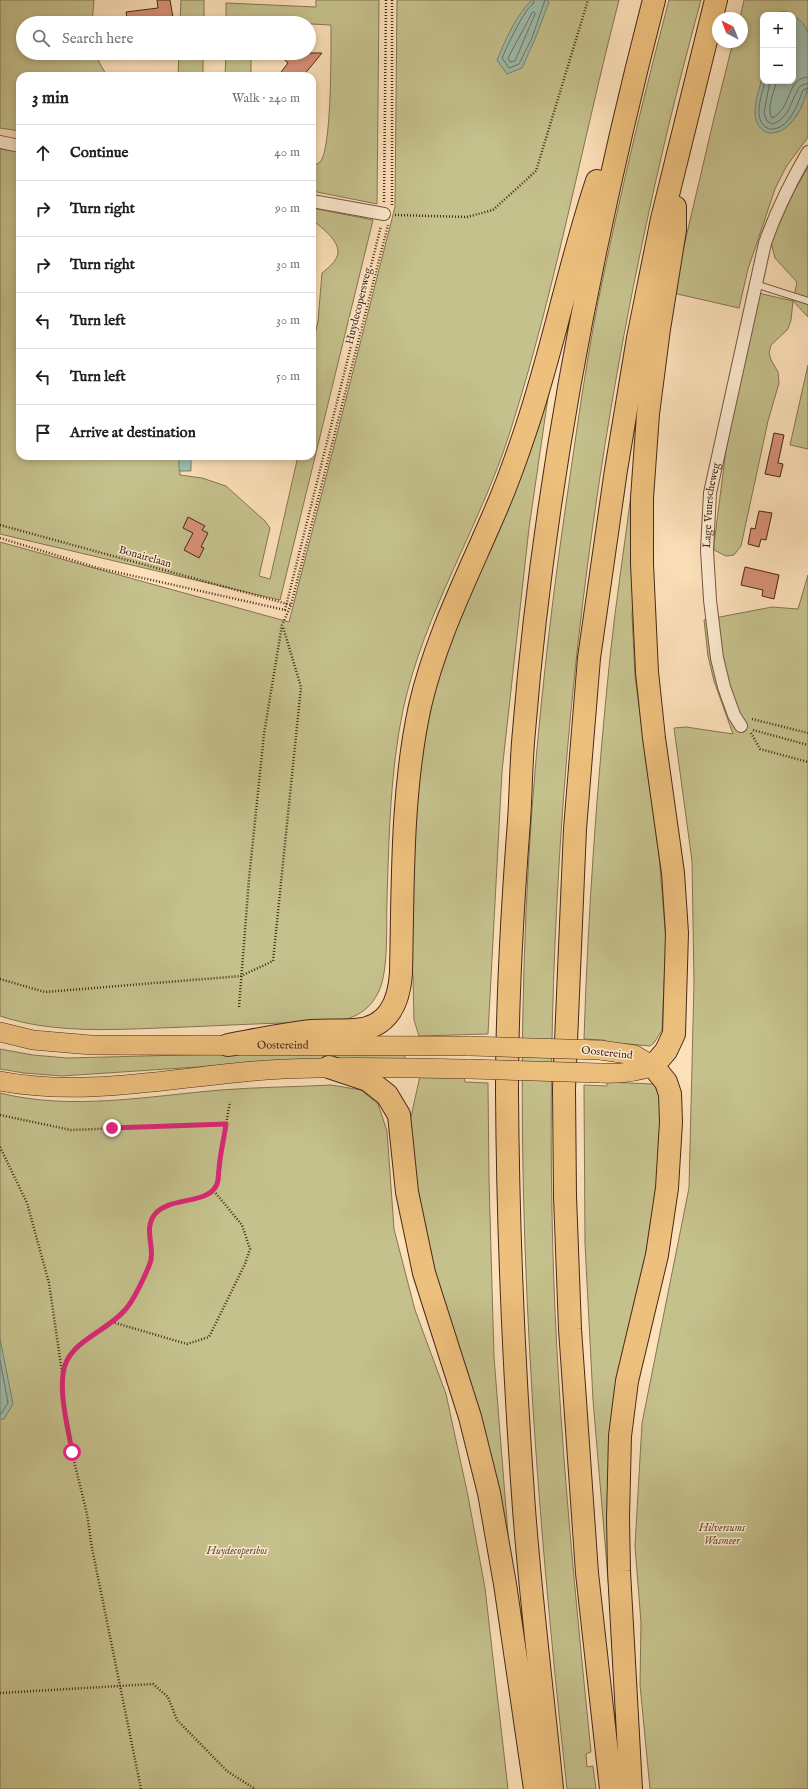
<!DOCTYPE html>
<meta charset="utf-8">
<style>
body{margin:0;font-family:"IM FELL English",serif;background:#f2f2f2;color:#202124}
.controls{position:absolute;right:12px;top:12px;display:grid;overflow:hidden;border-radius:8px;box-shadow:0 2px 6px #0003}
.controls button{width:36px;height:36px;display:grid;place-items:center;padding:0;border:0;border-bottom:1px solid #e0e0e0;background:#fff;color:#202124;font:20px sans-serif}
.compass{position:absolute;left:712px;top:12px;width:36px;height:36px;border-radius:50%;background:#fff;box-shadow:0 2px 6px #0003;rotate:318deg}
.stop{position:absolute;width:12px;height:12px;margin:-9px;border:3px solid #db2777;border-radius:50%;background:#fff}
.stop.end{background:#db2777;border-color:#fff;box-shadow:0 1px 4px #0008}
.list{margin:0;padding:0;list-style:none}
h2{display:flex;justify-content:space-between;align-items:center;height:52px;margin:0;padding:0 16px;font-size:17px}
h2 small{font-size:13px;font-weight:400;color:#757577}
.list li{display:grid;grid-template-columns:26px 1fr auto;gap:12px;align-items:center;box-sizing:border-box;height:56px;padding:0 16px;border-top:1px solid #e0e0e0}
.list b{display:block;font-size:15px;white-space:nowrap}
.list em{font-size:13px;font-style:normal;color:#757577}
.icon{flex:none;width:22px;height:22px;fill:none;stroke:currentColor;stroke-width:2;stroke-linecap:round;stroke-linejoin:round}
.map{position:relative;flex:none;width:808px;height:1789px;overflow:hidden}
.search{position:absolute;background:#fff;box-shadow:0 2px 6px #0003;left:16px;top:16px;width:300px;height:44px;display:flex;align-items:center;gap:10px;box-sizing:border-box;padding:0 14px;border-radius:22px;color:#757577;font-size:15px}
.panel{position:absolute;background:#fff;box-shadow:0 2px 6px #0003;left:16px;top:72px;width:300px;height:388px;border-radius:12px}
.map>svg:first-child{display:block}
</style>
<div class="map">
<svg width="808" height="1789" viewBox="0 0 808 1789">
<rect width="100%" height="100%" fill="#fde1ba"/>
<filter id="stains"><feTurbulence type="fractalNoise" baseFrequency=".005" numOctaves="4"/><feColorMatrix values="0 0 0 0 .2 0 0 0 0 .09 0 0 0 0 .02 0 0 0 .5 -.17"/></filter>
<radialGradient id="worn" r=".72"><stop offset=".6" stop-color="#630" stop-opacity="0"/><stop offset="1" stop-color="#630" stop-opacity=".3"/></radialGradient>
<path fill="#c5c18c" stroke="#867452" d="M0,0H94L92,23H23V53H96L99,62L107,76H20V131L0,128Z
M181,0H204V23H180Z
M316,0H379L377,204L312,191V166C314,165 318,164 320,162C332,150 331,46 331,25L252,21V23H226V3L316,7Z
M397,0H619C582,143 555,291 510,432C480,527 424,612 403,710C390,773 389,836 387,900C386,924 389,969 379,991C370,1010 357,1017 337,1022C279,1022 219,1026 160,1028C107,1030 51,1033 0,1016V542L289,622L395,207Z
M669,0H701C593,394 544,804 552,1212C555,1393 573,1572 591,1752L586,1754L587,1767L593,1766L596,1789H567C535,1497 513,1205 526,912C532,773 547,634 567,497C578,422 588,347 604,273C623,182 645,91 669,0Z
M744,0H808V33L794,16L787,12H780L774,15H763V73L755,113L796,117L802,105L808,84V137L786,167L775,189L748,269L739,308L673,293L714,118L733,42H742V18H740Z
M179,53H203V76H178Z
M226,53H251V76H225Z
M0,147L20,152V456H179L180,475L202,478L226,486L265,521L270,528L259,576L270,579L298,456H312V348L318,321L322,273C328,268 337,261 338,253C339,240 321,227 312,220V208L373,220L280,600L0,534Z
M808,167V317L793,301L791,320L788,329L771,345L769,353L771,360L778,372L779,383L768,421L741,546L734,555L726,556L714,550V544L726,450L758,293L793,301L797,282L775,258L771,242L781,214Z
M808,365V449L790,445Z
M551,377L529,528L502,771L488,1034L419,1036L414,1020L413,977L408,951L417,781L436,679Z
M632,487L636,558L632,614L635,676L659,854L666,942L662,1030L654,1043L650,1046L605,1042L604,1040L584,1039C588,912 597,784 610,657C616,600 625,543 632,487Z
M808,575V1789H650L640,1685L641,1623L635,1546L642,1423L689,1188L694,983L692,861L674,728L686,727L733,734L714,681L708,656L704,620L772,607L798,609Z
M0,1049L33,1055L67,1058L301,1052L405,1054V1060H302L62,1076L24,1073L0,1069Z
M420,1076L464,1078L465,1082L488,1083L489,1180L494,1357L510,1559L419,1235L409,1126Z
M607,1082L653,1084L655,1086L661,1101L659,1183L637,1305L613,1638L593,1400L585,1243L584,1085L607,1086Z
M331,1085L361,1090L378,1104L387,1131L394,1229L415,1310L446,1394L468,1496L485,1588L508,1789H0V1093C72,1111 148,1096 221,1090C258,1087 294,1087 331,1085Z"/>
<path fill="#9fbeae" stroke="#7b8272" d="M532,0H547L549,2L535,39L522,68L507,74L497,60C506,39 516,15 532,0Z
M780,12C792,13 804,20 808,33C808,39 808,48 808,54C808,64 808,75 808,85C805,105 791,135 768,133C744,123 760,91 763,73V81H793V15H774Z
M179,456H191V471H179Z
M0,1339L13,1404L4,1419H0Z"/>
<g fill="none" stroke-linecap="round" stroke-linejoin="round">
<path stroke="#727363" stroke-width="1" d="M534,0C534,5 530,6 527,10C517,25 509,42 502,58L509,68L519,64L532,38L545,0
M534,12L535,14L515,61L510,62L508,58L532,13Z
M765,81C762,95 751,121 769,129C789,131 797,105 803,90L808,88
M770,81L764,113L767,121L772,124C790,119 791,99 800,86L808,83
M777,81C774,91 766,110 772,118C792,109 786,78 808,77
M0,1360L8,1403L0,1415"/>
</g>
<path fill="#d89177" stroke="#462818" d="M157,0H170L174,23H128L126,12L158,8Z
M277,53H322L303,76H278L288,63Z
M774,433L784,435L778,463L783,464L780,477L765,474Z
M759,511L772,513L766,540L761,539L759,547L748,544L751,528L755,529Z
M188,517L205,526L202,530L208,533L201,547L204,548L199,558L184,550L193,533L183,528Z
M745,567L779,575L774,599L762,596L763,590L741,585Z"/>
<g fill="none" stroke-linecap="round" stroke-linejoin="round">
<defs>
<path id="lane" d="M755,284L808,301"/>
<g id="street">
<path d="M0,142L20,146"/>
<path d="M312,201L384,214"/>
<path id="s1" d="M741,726L734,715L724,687L717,658L710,600L707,550L710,493L765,243C777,209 790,183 808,152"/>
</g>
<g id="primary">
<path id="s2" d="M0,1032L33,1040L91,1045L470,1046"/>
<path d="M600,1050L635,1055L653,1066"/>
<path d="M600,1073C619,1074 635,1073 653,1066"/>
<path d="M0,1081C88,1098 179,1076 267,1070C335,1066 402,1068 470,1069"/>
</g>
<path id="highway" d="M228,1045C256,1040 284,1034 312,1031C326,1030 340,1031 355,1030C388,1028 399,1003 401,973C403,885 401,793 420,706C435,641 465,581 491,521C504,492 515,462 525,432C553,350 569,264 597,181
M329,1067L368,1080L387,1095L399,1115L407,1192L424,1273L470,1417L489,1493L505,1584L535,1789
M552,1789C543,1696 531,1603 524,1509C514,1371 508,1232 507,1093C507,1002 512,912 519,821C521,791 521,761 524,731C544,484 592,240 654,0
M611,1789L587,1573L570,1329L565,1196L564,1089L575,829L589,658L616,470L638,338L662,219L716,0
M631,1789L619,1571L618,1518L620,1436L627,1381L657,1255L667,1188L671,1122L670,1094L666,1082L653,1066L666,1051L674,1034L677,933L673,873L654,738L647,672L642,564V498L648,414L659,329L675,230V207"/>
</defs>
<use href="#lane" stroke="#745640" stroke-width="8"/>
<use href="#street" stroke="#745640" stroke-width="14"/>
<use href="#primary" stroke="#462818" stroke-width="20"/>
<use href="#highway" stroke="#462818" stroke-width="24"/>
<path stroke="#462818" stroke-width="2.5" stroke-dasharray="1 2" stroke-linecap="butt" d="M392,0V206
M384,202L386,0
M395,215L467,217L493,210L536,171L588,0
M0,525L291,605
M0,538L98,568L285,610L381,226
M752,719L808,733
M753,730L808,745
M751,733L760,749L808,762
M0,979L45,992L241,976L273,961L301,687L283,627
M239,1007L249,879L264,734L282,625L291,605L388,225
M0,1115L71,1130L226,1124
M0,1147L27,1203L49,1283L62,1372
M112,1322L187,1344L209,1337L245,1264L250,1249L242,1225L214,1191
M0,1693L153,1684L168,1697L177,1720L227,1771L255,1789
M141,1789L92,1548C90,1537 89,1526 87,1515C80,1479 49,1386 70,1356C84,1333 118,1327 131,1303C137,1291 145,1277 150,1265C156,1248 143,1231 154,1215C167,1198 206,1202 214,1191C215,1189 217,1185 218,1183C220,1177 218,1170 219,1165C223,1144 226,1123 230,1102"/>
<use href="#lane" stroke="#feecd2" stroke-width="6"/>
<use href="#street" stroke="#feecd2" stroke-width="12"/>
<use href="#primary" stroke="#eec07d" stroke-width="19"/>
<use href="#highway" stroke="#eec07d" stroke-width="22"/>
<defs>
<path id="primary-bridge" d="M470,1046L600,1050
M470,1069L600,1073"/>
</defs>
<use href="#primary-bridge" stroke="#462818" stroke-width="20" stroke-linecap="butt"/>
<use href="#primary-bridge" stroke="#eec07d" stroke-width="19"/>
</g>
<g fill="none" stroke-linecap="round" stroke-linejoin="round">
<path stroke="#db2777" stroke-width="5" d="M72,1452C68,1427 60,1399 63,1374C66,1342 105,1333 124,1311C134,1301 143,1280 149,1266C157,1249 142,1230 155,1214C170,1196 209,1205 217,1184C219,1179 218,1174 219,1169C220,1154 224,1139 226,1124L112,1128"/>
</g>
<g text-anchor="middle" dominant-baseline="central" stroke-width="3" stroke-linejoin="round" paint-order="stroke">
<g font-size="11" fill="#462818" stroke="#feecd2">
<text transform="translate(359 306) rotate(-76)">Huydecopersweg</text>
<text stroke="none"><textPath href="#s1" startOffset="226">Lage Vuurscheweg</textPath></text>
<text transform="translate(145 557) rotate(16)">Bonairelaan</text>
<text stroke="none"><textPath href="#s2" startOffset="284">Oostereind</textPath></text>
<text transform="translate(607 1053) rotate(6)">Oostereind</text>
</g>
<g font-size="11" font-style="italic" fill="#664e35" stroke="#feecd2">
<text x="722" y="1528">Hilversums<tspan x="722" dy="13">Wasmeer</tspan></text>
<text x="237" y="1551">Huydecopersbos</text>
</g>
</g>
<rect width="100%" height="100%" filter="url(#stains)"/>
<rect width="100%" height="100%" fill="url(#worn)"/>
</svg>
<div class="controls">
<button>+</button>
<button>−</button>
</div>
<svg class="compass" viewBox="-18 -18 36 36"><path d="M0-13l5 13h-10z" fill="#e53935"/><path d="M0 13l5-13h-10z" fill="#757577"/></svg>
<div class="stop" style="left:72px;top:1452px"></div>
<div class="stop end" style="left:112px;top:1128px"></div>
<div class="search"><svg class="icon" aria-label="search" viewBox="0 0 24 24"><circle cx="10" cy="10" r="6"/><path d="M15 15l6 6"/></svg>Search here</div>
<section class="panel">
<h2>3 min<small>Walk · 240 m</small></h2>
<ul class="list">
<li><svg class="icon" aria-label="ahead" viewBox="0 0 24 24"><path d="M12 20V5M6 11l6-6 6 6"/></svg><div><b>Continue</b></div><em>40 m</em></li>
<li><svg class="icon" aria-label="right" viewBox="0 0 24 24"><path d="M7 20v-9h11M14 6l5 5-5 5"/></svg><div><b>Turn right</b></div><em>90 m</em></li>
<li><svg class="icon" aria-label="right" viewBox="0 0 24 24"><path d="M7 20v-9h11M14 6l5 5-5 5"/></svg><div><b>Turn right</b></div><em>30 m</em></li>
<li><svg class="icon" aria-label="left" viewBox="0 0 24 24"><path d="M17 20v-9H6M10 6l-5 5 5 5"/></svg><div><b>Turn left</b></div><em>30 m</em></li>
<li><svg class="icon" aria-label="left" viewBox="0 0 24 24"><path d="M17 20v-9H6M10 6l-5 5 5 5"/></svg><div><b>Turn left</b></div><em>50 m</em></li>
<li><svg class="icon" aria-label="arrive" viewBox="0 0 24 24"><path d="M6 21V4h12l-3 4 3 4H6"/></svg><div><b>Arrive at destination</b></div></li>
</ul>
</section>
</div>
